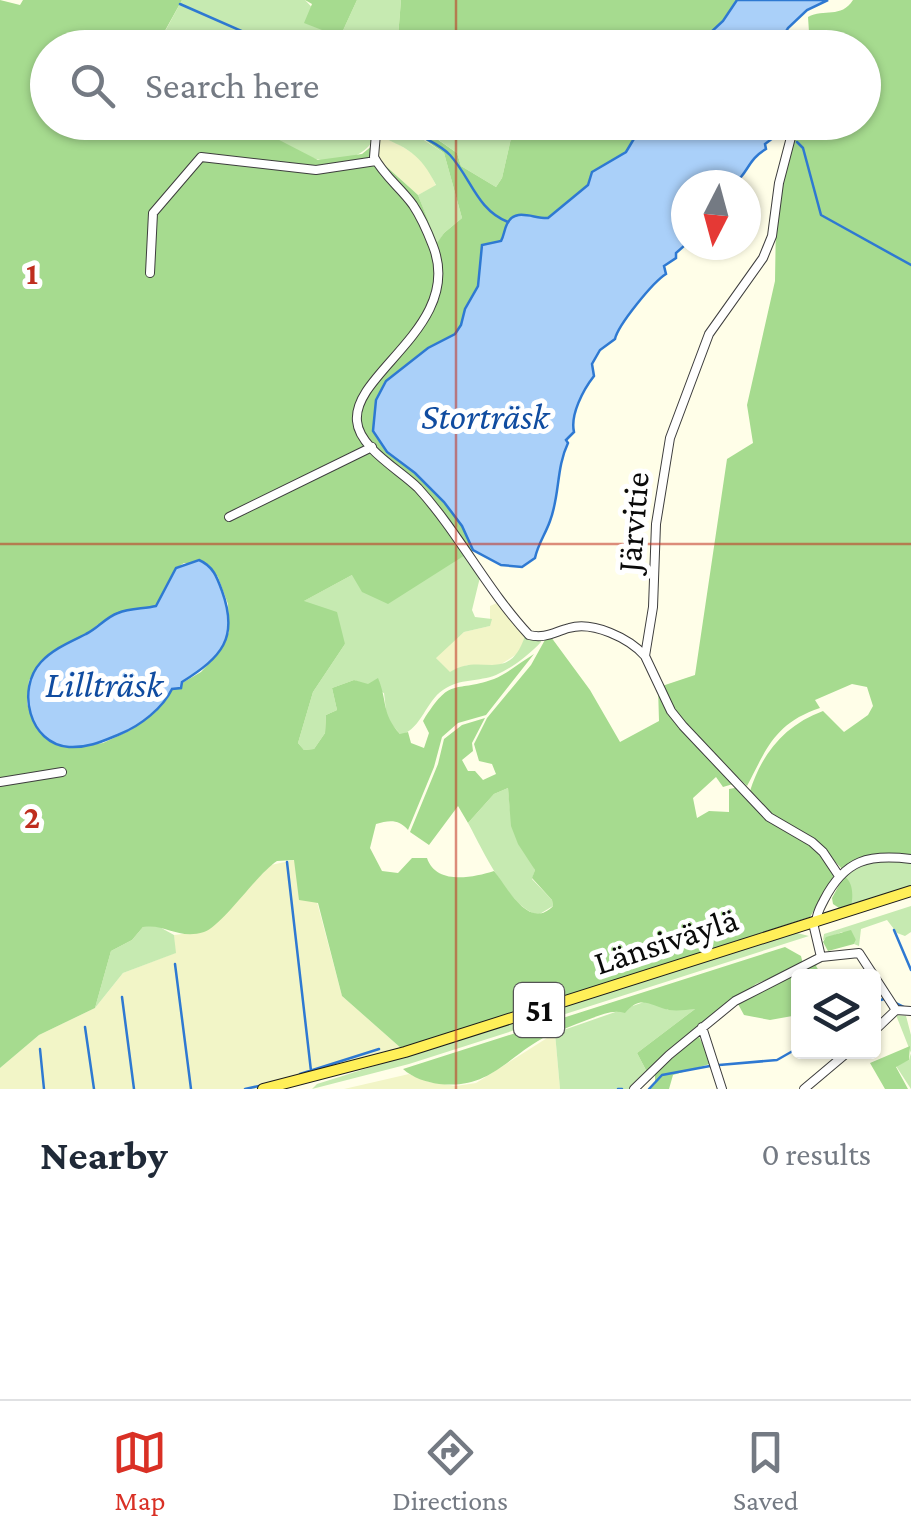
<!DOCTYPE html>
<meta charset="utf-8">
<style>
body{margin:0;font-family:"Crimson Pro",serif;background:#f2f2f3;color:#1f2937}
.controls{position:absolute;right:30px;bottom:30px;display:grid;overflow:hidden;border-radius:10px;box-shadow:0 2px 8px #0004}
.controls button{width:90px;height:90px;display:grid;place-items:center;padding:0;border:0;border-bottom:2px solid #e0e1e3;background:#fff;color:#1f2937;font:50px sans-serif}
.compass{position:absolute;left:671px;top:170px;width:90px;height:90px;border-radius:50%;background:#fff;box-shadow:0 2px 8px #0004;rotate:186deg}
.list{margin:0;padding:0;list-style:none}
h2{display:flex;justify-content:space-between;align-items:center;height:130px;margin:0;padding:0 40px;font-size:42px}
h2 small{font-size:32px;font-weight:400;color:#747a83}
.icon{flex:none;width:55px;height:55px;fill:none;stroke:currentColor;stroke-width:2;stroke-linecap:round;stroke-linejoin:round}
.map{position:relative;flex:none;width:911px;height:1089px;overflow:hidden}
.search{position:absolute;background:#fff;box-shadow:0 2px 8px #0004;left:30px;right:30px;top:30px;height:110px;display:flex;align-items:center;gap:25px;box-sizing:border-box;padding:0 35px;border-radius:55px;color:#747a83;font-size:38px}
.sheet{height:310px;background:#fff}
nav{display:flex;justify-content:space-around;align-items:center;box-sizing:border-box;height:140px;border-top:2px solid #e0e1e3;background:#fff;font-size:28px;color:#747a83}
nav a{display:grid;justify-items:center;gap:5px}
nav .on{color:#d93025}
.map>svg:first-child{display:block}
</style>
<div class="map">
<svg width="911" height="1089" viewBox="0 0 911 1089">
<rect width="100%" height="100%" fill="#fffee8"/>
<path fill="#f2f5c7" d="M374,134L398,144L425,161L436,186L418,195L378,159Z
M497,603L506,609L525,636L520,652L495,668L467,665L450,673L435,657L464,632L490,626V606Z
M294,860L317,902L342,996L402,1049L258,1089H0V1068L39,1035L95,1008L123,973L175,953L174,935L206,931L271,865Z
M555,1033L560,1089H344L409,1074L429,1082L456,1086L476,1083Z"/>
<path fill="#c6eab1" d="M182,0H305L340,37L357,0H401L398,37L409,47L156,48Z
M499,122L512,134L502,178L496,187L461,166L457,153L415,123L413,133L444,153L462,218L444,233L437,244L418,195L436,185C420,153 407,148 375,134C370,157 337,164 316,159C292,153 267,135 246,123Z
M469,552L482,569L472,610L475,617L492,619L490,626L464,632L436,658L450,672C481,651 508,686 525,636L542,639L541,642C529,655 512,668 496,675C479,682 460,678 443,690C426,701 422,728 401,735L387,719L384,693L354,680L332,688L337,710L326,715L325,733L314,749L304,750L298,743L313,692L345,644L302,602L352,575Z
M508,788L510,810L535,870L532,879L552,900L553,906L538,915C508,907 483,850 468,823L494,794Z
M875,859L911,860V887L851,907L844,876Z
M911,906V932L905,936L897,933L887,920L861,929L859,946L854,944L856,940L842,932L823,940L824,934Z
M156,925L174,935L176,953L123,973L95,1008L111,951L132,940L143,927Z
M797,933L809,936L409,1064L312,1089L317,1084Z
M644,1002L656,1003L668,1010L695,1009L637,1053L647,1072L630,1089H560L555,1033Z
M896,1015L906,1016L911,1035V1089L896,1066L909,1060L911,1053Z"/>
<path fill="#a6db8f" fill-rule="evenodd" d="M0,0L20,5L23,0H182L156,47L48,48V122L130,123L161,136L172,123H246L318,160L362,154L373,145L378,159L418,195L437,243L444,233L462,218L444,153L405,126L414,123L457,153L461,166L496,187L502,178L512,134L499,123H644L626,152L592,172L588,185L548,218C534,219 515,207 507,225C504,230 504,236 501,241L482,245L478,286L465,309L461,325L455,334L428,348L386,381L376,400L373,431C408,466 458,502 473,550L388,604L362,592L352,575L304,601L337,612L345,644L313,692L298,743L304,750L314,749L325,733L326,715L337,710L332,688L354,680L368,684L378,678C388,702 381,713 400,734L408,732L411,743L424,748L429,733L423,721C452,675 451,694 494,679C508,673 521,662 534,654L486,715L458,723L442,737L434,767L408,830C399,819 389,820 376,824L370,848L382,871L398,873L412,858H427C436,885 472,878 494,871C508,888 529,931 553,906L552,900L532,878L535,870L518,844L511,826L508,788L494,794L468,823L458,806L429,845L410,832L438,764L444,739L462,725L485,718L472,743L473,751L462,760L468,771H475L483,780L496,774L492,764L479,761L474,744L487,718L531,665L546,638L551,637L590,690L620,742L659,721L658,687L670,715L733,784L723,787L716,777L693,798L697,818L709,811L729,812V789L740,787L763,813L823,855L835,874L810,917L402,1049L342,996L318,903L299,900L294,860L277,861C256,875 222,926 204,932C178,940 165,923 143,927L132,940L111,951L95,1008L39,1035L0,1068ZM184,563L208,564L218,577L228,604L229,632L218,654L201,672L172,689L167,699L131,730L103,743L72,748L32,717L27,704L29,680L47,657L89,633L97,625L129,610L156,606L176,568Z
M305,0H357L340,37L304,23L312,4Z
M401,0H737L723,22L695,47L429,48H409L398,37Z
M853,0H911V855H867L843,870L824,850L778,822L750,791C762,753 785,725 823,711L844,732L868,715L873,706L867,687L852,684L815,700L820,708C775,723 767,748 747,786L681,723L662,686L695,675L727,459L753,443L747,405L775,281L776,220L787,159L797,135L817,136L811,123L864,122V48L810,47L808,17C824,8 841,19 853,0Z
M844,876C854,883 853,897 851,907L839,908L833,904L832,898Z
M851,930L856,940L854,944L828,951L823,942L826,937Z
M785,947L801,956L803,964L756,984L705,1020L647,1072L637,1053L695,1009C687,1010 677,1011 669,1010C650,1006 641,994 625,1013C612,1009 599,1016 587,1020C572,1026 557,1031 543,1038C504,1060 489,1089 439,1084C426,1082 413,1078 403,1069Z
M819,962L816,966L822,976H798V1015L770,1020L744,1015L738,1004Z
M698,1035L713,1063L673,1075L669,1089H650L655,1084V1074Z
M910,1046L909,1060L896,1067L908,1089H885L870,1063Z"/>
<path fill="#aad0f9" stroke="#2e79d2" stroke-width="2.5" d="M737,0H828L807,10L788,28L777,47H695L723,21Z
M644,122L771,123L773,138L765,144L766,149C751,158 750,166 741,177C729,190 703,185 686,185L684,246L676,253V258L664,266L666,274C653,282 618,325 615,339L600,350L592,364L594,376C583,390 570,415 574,432L566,440L568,443C556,468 560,495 550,521C545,535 538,544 535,558L522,567L501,565L473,550L462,526L444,502L415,473L387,452L373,431L376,400L386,381L428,348L455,334L461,325L465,309L478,286L482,245L501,241C504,236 504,230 507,224C515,207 534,219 548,218L588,185L592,172L626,152Z
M199,560C213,566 217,577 222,591C239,638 222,657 182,682L181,688L172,689C163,708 140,726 120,734C103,741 89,748 69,747C29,744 16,689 41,662C53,649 70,642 86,634C97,629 106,617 118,613C130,608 144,609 156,606L176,568Z"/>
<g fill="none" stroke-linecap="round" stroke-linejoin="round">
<path stroke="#2e79d2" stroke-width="2.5" d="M180,4L280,48
M403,122C416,137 437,141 450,155C471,178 477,210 508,222
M772,127L788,135
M797,142L803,148L821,215L911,265
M287,862L311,1071
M894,930L911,970
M175,964L191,1089
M122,997L134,1089
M874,1002L884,999
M896,1003L904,1007
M85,1027L94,1089
M40,1049L44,1089
M719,1065L777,1060L798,1048
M300,1074L379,1049
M245,1089L259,1086
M618,1089H622
M649,1089L662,1075L710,1066"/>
<defs>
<path id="minor" d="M377,122L374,157C384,176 401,188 413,205C421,217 428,233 433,246C464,325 352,373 357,421C359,448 400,470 418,488C459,533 487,590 529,635C545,639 554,632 569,628C593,621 629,638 645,656
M795,122L779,183L772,236L763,258L709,334L670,438L656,524L653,607L645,656L671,711L683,726L769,817L812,842L823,852L839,876
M150,273L153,213L201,157L316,170L376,161
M229,517L372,447
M0,782L62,772
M816,922C817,912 820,908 824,900C845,859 869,854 911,859
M821,957L859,953L896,1010L911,1011
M702,1027L722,1089
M874,1031L896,1010
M634,1089L669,1055L735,1001L821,957L813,923
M804,1089L848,1052"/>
<path id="major" d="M263,1089L405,1052L911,891"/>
</defs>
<use href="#minor" stroke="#3d3d3d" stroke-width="10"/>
<use href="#major" stroke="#1b1b1b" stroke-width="12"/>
<use href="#minor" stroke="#fff" stroke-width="8"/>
<use href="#major" stroke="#ffef58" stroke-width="10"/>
</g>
<path fill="none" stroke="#bf2e1e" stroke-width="2.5" stroke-opacity="0.55" d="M456,0V48M456,122V1089M0,544H911"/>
<g text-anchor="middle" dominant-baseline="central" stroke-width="10" stroke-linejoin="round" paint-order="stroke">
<rect fill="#fff" stroke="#545454" stroke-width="2.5" x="514" y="983" width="50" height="54" rx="8"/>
<g font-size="32" font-weight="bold" fill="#0a0a0a">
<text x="539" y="1010">51</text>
</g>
<g font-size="35" fill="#0a0a0a" stroke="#fff">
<text transform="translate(633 522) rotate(-85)">Järvitie</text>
<text transform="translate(666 941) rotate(-18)">Länsiväylä</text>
</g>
<g font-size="38" font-style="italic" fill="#104ca0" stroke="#fff">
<text x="485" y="416">Storträsk</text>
<text x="104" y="684">Lillträsk</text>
</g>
</g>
<g font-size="32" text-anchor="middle" font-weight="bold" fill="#bf2e1e" stroke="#fff" stroke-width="10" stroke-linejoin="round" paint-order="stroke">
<text x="32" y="284">1</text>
<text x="32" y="828">2</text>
</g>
</svg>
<div class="controls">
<button><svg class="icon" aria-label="layers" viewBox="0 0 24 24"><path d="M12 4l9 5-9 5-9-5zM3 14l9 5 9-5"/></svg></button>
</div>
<svg class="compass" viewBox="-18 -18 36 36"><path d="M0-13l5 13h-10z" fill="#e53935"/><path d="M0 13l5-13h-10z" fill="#747a83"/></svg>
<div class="search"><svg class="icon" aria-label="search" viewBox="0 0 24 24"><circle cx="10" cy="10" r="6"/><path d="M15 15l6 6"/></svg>Search here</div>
</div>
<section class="sheet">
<h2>Nearby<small>0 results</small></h2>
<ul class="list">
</ul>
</section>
<nav>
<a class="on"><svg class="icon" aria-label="map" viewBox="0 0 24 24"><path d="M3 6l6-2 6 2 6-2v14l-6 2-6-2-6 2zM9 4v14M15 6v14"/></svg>Map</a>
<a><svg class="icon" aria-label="directions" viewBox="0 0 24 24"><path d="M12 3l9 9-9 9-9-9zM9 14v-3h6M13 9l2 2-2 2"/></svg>Directions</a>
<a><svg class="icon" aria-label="saved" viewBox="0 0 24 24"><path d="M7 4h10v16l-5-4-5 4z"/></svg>Saved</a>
</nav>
